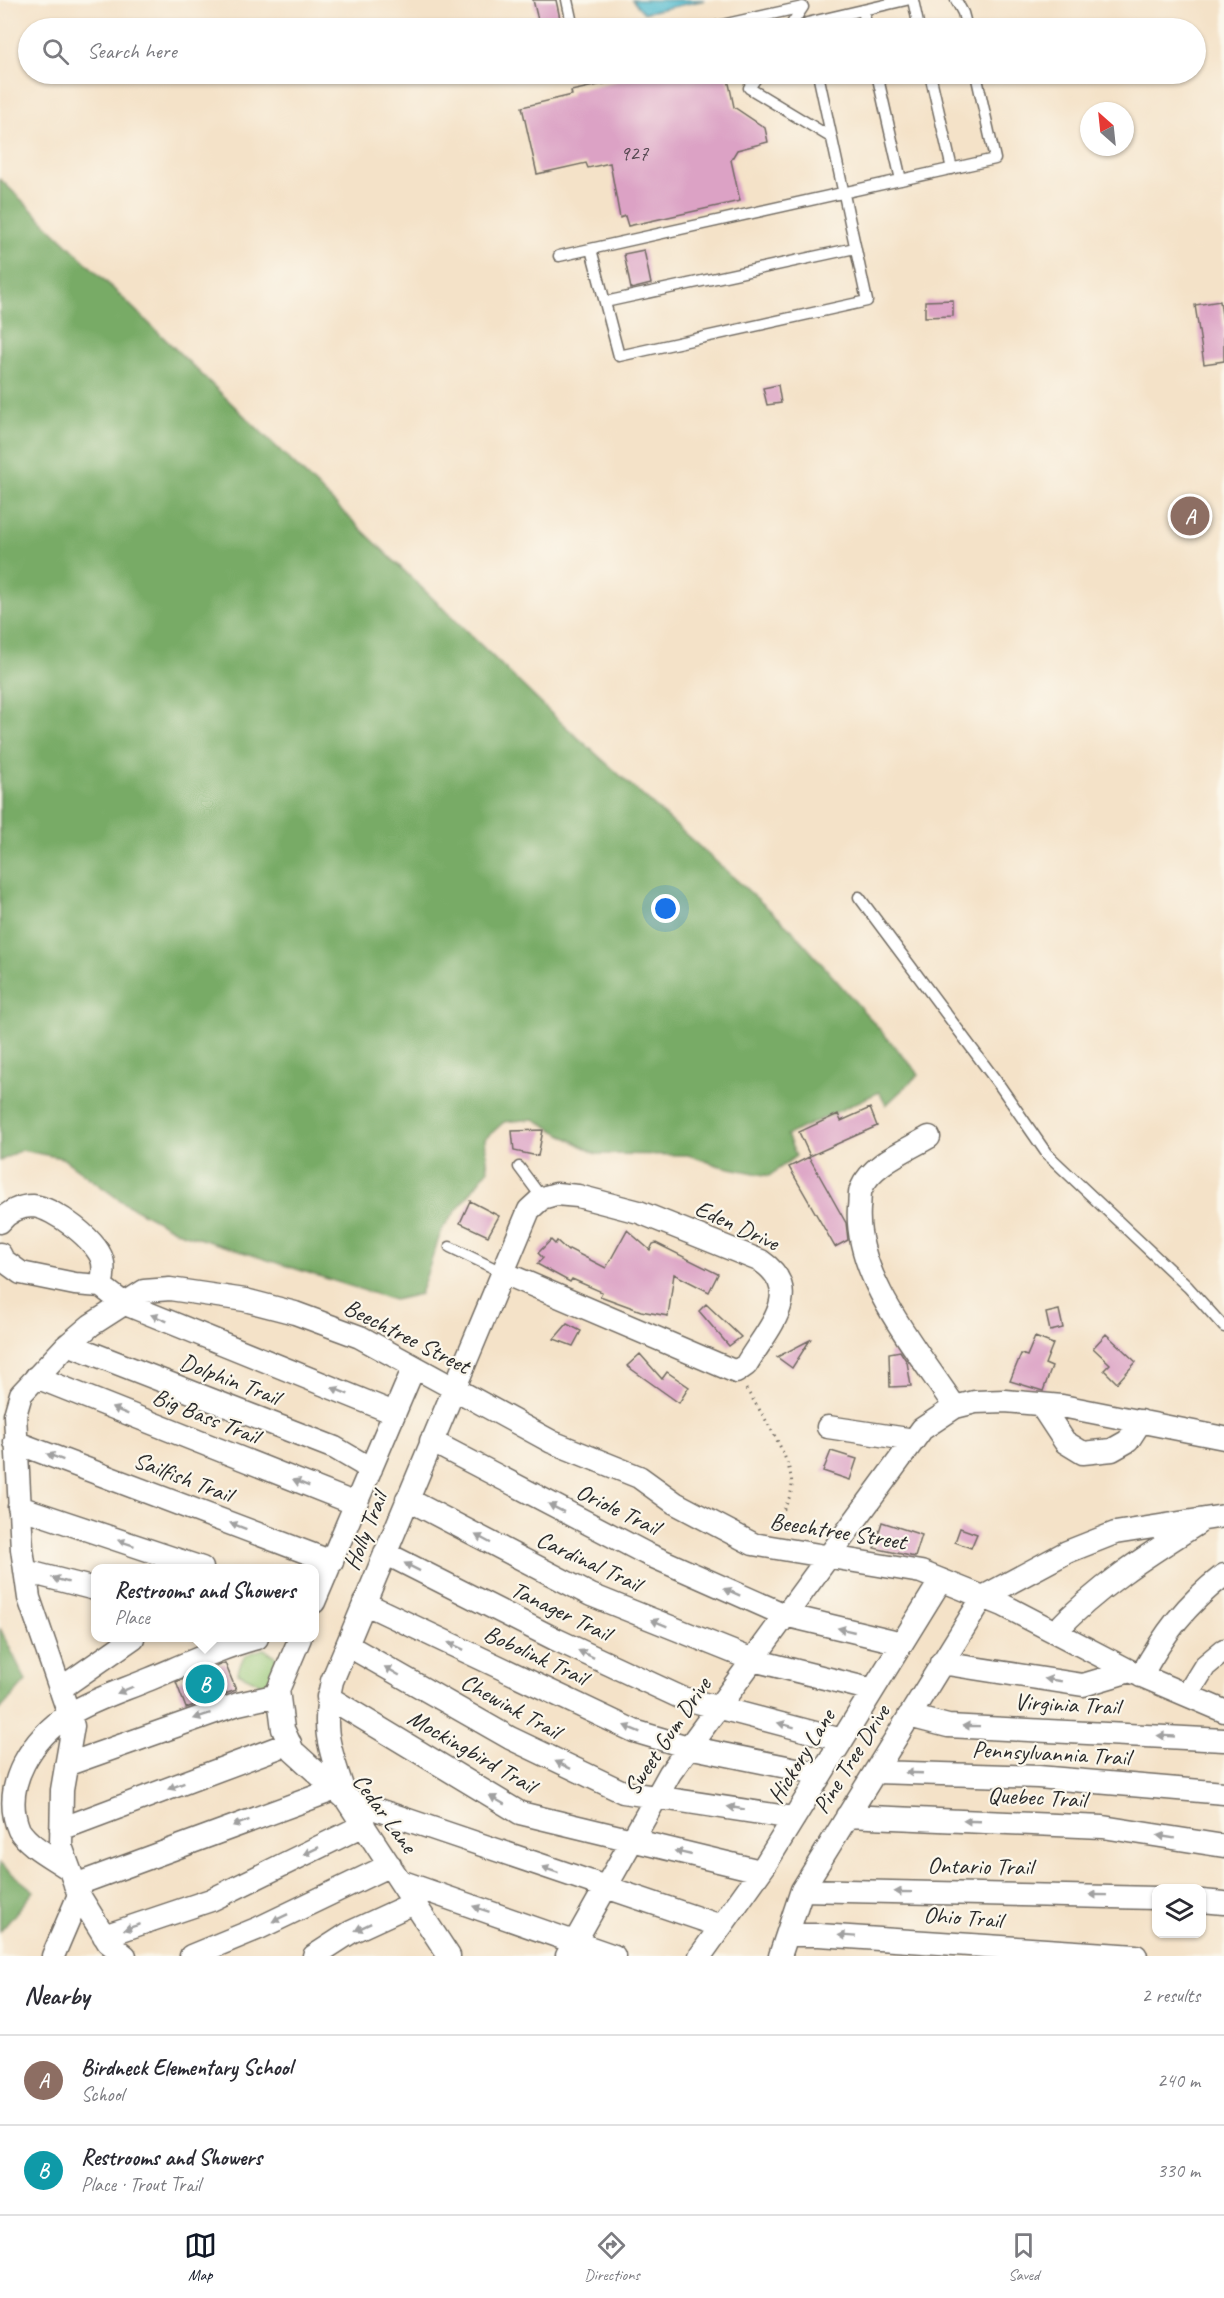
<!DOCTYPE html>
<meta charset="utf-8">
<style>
body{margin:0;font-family:Caveat,sans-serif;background:#f7f7f7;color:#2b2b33}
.controls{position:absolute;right:18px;bottom:18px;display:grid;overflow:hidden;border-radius:12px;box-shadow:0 2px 4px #0004}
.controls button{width:54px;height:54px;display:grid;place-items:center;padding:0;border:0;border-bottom:2px solid #e1e1e2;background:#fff;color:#2b2b33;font:30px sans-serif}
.compass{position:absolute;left:1080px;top:102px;width:54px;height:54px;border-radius:50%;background:#fff;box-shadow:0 2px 4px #0004;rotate:333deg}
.you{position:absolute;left:666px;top:909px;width:21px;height:21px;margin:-15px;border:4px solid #fff;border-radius:50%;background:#1a73e8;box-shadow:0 0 0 9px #1a73e833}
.badge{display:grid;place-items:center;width:39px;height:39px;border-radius:50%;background:#111827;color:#fff;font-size:20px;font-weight:700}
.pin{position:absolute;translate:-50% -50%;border:3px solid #fff;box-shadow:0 2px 6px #0006}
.popup{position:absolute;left:91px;top:1564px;width:228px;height:78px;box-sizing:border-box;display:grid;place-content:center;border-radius:12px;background:#fff;filter:drop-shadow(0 2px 4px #0005);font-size:20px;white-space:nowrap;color:#7c7c81}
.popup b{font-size:22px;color:#2b2b33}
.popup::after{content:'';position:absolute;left:50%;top:100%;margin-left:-12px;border:12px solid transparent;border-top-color:#fff}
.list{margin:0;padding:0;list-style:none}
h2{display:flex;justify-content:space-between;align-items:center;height:78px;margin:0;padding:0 24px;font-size:26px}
h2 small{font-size:20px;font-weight:400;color:#7c7c81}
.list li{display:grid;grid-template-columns:39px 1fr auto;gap:18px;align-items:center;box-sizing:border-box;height:90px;padding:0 24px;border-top:2px solid #e1e1e2}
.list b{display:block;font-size:22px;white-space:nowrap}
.list p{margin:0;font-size:20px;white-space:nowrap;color:#7c7c81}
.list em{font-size:20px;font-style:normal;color:#7c7c81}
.icon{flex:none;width:33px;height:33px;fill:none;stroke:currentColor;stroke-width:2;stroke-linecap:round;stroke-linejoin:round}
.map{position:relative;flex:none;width:1224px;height:1956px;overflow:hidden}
.search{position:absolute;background:#fff;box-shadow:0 2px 4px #0004;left:18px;right:18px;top:18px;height:66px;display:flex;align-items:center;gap:15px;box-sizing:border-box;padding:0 21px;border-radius:33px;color:#7c7c81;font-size:22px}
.sheet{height:258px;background:#fff}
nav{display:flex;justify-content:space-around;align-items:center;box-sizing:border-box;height:84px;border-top:2px solid #e1e1e2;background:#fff;font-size:16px;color:#7c7c81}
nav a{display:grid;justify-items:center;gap:3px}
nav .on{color:#111827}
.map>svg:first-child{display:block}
</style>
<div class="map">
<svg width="1224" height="1956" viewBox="0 0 1224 1956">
<rect width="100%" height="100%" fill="#fbf7ec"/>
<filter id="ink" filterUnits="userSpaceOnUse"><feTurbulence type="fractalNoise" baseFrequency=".0167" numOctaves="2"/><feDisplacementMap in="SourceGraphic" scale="12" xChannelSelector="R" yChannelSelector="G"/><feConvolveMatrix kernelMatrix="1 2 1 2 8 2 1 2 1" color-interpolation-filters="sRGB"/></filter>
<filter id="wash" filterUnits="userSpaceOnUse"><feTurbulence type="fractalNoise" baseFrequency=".008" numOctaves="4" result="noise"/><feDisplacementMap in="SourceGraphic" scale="24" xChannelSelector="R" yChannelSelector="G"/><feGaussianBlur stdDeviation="1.35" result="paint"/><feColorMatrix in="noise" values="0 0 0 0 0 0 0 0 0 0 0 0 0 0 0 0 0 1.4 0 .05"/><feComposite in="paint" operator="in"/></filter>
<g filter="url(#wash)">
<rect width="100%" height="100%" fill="#f4e2c8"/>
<path fill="#95c675" stroke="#607850" stroke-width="1.5" d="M264,1649L275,1656L280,1666L272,1684L265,1686L238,1673C241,1656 247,1653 264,1649Z"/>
<path fill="#78ab66" stroke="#526b48" stroke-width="1.5" d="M0,179L555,717L791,929L919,1074L886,1105L879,1092L787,1135L796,1156L769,1176L720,1166L688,1155L596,1154L534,1119L504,1122L485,1139L488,1170L442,1229L420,1294L394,1300L176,1231L124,1203L62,1158L21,1150L0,1161Z
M0,1628L26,1681L0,1710Z
M0,1864L34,1891L0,1932Z"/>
<path fill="#51bace" stroke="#3e727c" stroke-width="1.5" d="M632,0H705L644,13Z"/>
<g id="blocks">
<path fill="#dca2c5" d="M533,0H556L561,23L540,28Z
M649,74H727L734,107L765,128L768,142L737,150L731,160L740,201L628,226L625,216L620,218L610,163L588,168L586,163L537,174L522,107L572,95L571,91Z
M644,250L651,284L631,289L624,254Z
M953,300V316L925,317V301Z
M1220,301L1224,330V361L1204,364L1195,305Z
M778,385L781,403L767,405L763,388Z
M870,1108L877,1126L810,1156L799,1132L838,1114L841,1121Z
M543,1130L538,1156L514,1151L512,1131Z
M809,1157L846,1223L848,1240L835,1247L789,1167Z
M470,1201L499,1216L488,1236L460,1223Z
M627,1230L650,1250L653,1244L656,1243L718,1274L709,1292L674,1274L668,1316L641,1311L600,1296L602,1292L572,1279L570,1282L537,1264L543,1258L538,1253L551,1240L555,1244L557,1241L568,1251L569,1249L606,1268Z
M706,1304L741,1337L729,1346L699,1311Z
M1059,1310L1063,1328L1050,1331L1046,1313Z
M567,1324L581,1331L573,1346L554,1339Z
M1106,1334L1136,1362L1117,1383L1104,1370L1110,1364L1093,1348Z
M1035,1337L1053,1344L1045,1364L1052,1367L1043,1391L1010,1381L1021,1354L1027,1356Z
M810,1340L792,1368L777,1357Z
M900,1351L907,1362L911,1386L890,1387L889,1353Z
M640,1354L662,1379L667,1372L689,1387L679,1403L627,1366Z
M831,1451L857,1459L850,1480L823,1471Z
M882,1522L922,1535L915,1557L874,1548Z
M960,1528L977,1534L971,1548L955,1542Z
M225,1663L236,1690L186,1708L176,1682Z"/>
</g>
</g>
<g filter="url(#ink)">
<use href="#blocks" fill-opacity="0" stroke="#716b62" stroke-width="1.5"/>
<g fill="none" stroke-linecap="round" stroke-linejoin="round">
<defs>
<path id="lane" d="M567,0L573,28
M913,0L919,28
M956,0L963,13L967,28
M863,10L867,28
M807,23L906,0
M708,28L803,7L789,28
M759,74L749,88L832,138
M877,74L901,180
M930,74L952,169
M591,249L619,356L867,301L818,74
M559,256L995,159L976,74
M605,302L855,248
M859,897L1000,1086L1047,1154L1188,1287L1224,1327
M519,1167L542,1198
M450,1247L504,1273"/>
<path id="street" d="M929,1137C907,1150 871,1164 861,1189C859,1194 860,1202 859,1208C854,1277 919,1352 955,1407
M0,1222C8,1212 20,1206 33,1206C53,1207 100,1242 103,1263C104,1270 103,1279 101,1286
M0,1254L3,1260L21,1273L75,1284L101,1286L123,1303L394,1413
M504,1273L736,1372L746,1365C767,1329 806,1292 761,1261L639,1212L578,1196L556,1194L542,1198L529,1210L332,1681C320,1733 331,1751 346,1799L721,1926
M68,1344L335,1448L371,1469
M36,1377L356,1504
M1040,1404L1065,1442L1083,1453L1112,1450L1128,1441L1141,1421
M828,1427L914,1440
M431,1441L645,1553L785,1615L902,1643
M15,1442L332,1562
M407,1499L591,1595L753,1660L873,1690
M19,1507L202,1568
M385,1553L555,1639L682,1698L842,1740
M25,1571L95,1589
M314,1602L414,1367
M364,1603L634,1731L688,1747L821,1774
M1055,1632C1096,1588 1146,1556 1197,1524
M300,1638L278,1690L283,1729L293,1751L346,1799L449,1956
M347,1645L510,1738L623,1792L794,1818
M941,1663L1083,1685L1130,1671
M1141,1676C1164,1634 1185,1605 1224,1575
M60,1689L133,1638
M1187,1695L1205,1666L1224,1650
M328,1697L520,1813L760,1871
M909,1716L948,1726L1224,1740
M66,1765L238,1704L278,1695
M875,1772L1038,1777L1224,1793
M847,1816L1103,1827L1224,1846
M61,1829L290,1743
M69,1869C52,1857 30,1847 19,1830C0,1785 34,1736 70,1714C94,1699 124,1690 150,1679C186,1664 220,1648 257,1638
M400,1881L614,1956
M75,1885L336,1789
M802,1890L1156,1898
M1202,1901L1224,1903
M787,1935H819L1136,1956
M104,1936L211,1900L364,1825
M53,1956L79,1895
M125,1956L108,1942L79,1895L61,1846L62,1790L73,1726L29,1598L22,1549L15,1415L21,1394L65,1347L91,1325L144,1291L170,1289L245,1300L295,1313L360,1337L552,1442L639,1477L675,1503L753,1544L921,1572L1003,1605L1130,1671L1224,1711
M191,1956L259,1928L390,1865
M314,1956L351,1932L414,1903
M567,1956L670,1773L922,1429L955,1407L975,1402L1005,1401L1062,1406L1224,1438
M700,1956L765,1865L941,1580
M780,1956L802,1890L983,1597L1067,1552L1115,1533L1224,1516"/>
</defs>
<use href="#lane" stroke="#716b62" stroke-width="13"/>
<use href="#street" stroke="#716b62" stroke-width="25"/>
<path stroke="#716b62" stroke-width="3" stroke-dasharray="1.5 4.5" stroke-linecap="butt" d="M746,1389C760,1410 798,1467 791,1492C788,1504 780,1515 775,1526"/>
<use href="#lane" stroke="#fff" stroke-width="10"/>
<use href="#street" stroke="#fff" stroke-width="22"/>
</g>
<defs><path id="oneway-solid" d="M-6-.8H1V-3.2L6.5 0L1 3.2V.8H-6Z" transform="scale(1.5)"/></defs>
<g fill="#a0a0a0">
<use href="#oneway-solid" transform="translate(159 1318) rotate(-158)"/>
<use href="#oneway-solid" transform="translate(340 1391) rotate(-158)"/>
<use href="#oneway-solid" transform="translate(120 1411) rotate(-158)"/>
<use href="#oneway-solid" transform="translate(55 1457) rotate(-159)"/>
<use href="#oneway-solid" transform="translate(301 1483) rotate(-158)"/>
<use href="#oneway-solid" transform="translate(556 1508) rotate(-153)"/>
<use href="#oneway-solid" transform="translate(238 1526) rotate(-159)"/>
<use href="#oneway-solid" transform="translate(483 1539) rotate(-152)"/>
<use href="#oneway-solid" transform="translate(126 1543) rotate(-161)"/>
<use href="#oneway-solid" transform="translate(412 1567) rotate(-153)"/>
<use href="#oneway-solid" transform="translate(60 1580) rotate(-165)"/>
<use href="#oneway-solid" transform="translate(732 1592) rotate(-156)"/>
<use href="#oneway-solid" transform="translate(659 1623) rotate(-158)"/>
<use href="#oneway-solid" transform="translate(846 1630) rotate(-167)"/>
<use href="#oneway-solid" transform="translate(456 1646) rotate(-155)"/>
<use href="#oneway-solid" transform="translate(586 1654) rotate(-155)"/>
<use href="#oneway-solid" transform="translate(392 1671) rotate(-150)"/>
<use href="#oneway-solid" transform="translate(1053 1680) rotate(-171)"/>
<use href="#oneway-solid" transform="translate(125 1690) rotate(157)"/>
<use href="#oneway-solid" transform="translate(202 1716) rotate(161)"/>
<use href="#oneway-solid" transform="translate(786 1725) rotate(-165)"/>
<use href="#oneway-solid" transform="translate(971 1726) rotate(-179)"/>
<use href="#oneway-solid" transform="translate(632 1729) rotate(-158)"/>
<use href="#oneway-solid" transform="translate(1166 1736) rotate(-177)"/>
<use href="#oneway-solid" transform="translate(563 1765) rotate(-154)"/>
<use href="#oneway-solid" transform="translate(914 1773) rotate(-178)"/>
<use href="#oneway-solid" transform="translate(176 1786) rotate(159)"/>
<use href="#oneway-solid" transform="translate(497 1800) rotate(-150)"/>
<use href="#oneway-solid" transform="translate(736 1808) rotate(-171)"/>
<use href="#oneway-solid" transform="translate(972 1821) rotate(-178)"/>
<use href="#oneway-solid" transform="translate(241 1823) rotate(160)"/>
<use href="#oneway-solid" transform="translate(1166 1837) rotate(-171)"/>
<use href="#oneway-solid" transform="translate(311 1851) rotate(154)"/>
<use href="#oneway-solid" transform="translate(683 1853) rotate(-167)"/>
<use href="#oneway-solid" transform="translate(550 1870) rotate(-161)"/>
<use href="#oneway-solid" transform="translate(903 1892) rotate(-179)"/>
<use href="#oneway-solid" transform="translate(1098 1895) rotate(-179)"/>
<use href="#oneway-solid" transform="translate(481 1909) rotate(-161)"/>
<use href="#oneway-solid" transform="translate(280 1918) rotate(154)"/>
<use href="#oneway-solid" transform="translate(132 1927) rotate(162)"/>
<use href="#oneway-solid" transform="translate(363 1927) rotate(155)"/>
<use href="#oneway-solid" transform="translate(847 1936) rotate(-176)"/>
</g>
</g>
<g text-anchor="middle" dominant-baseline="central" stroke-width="4.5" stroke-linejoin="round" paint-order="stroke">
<g font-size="21" fill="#574952">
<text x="634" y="153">927</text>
</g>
<g font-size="24" fill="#2b2b2b" stroke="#fbf7ec">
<text transform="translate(737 1225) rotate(25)">Eden Drive</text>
<text transform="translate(407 1336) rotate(27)">Beechtree Street</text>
<text transform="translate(230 1379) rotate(21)">Dolphin Trail</text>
<text transform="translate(206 1416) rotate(22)">Big Bass Trail</text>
<text transform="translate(183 1477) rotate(21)">Sailfish Trail</text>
<text transform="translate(618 1509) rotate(26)">Oriole Trail</text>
<text transform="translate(365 1531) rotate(-68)">Holly Trail</text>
<text transform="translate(838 1531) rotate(9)">Beechtree Street</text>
<text transform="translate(589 1561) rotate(25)">Cardinal Trail</text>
<text transform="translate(561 1611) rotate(26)">Tanager Trail</text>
<text transform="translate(536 1655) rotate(25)">Bobolink Trail</text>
<text transform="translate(1067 1704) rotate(3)">Virginia Trail</text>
<text transform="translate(511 1706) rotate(29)">Chewink Trail</text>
<text transform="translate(667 1736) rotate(-56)">Sweet Gum Drive</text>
<text transform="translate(472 1751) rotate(30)">Mockingbird Trail</text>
<text transform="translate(1051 1753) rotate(3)">Pennsylvannia Trail</text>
<text transform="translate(801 1756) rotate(-58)">Hickory Lane</text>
<text transform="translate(851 1759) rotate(-58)">Pine Tree Drive</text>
<text transform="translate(1037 1797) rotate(3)">Quebec Trail</text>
<text transform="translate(385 1813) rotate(54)">Cedar Lane</text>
<text transform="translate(980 1866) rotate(1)">Ontario Trail</text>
<text transform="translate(963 1917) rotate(4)">Ohio Trail</text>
</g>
</g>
</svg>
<div class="controls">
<button><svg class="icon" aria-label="layers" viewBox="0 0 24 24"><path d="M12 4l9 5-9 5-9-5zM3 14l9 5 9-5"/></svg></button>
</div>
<svg class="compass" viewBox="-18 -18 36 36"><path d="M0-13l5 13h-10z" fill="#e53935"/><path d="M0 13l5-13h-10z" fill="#7c7c81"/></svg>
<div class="you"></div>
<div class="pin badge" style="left:1190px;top:516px;background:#8d6e63">A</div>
<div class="pin badge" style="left:205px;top:1684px;background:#0f9aa8">B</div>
<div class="popup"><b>Restrooms and Showers</b>Place</div>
<div class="search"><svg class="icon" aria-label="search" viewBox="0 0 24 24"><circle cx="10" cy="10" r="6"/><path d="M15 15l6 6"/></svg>Search here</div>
</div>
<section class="sheet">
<h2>Nearby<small>2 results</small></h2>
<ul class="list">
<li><span class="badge" style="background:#8d6e63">A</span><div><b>Birdneck Elementary School</b><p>School</p></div><em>240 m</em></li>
<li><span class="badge" style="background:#0f9aa8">B</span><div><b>Restrooms and Showers</b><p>Place · Trout Trail</p></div><em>330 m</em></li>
</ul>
</section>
<nav>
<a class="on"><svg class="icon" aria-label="map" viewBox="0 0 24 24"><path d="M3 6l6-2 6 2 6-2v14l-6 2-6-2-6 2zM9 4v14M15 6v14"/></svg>Map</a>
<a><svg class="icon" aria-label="directions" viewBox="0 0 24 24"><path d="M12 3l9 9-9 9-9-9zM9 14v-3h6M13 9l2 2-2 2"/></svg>Directions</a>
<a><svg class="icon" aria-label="saved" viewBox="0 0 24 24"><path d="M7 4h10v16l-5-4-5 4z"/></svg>Saved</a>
</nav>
